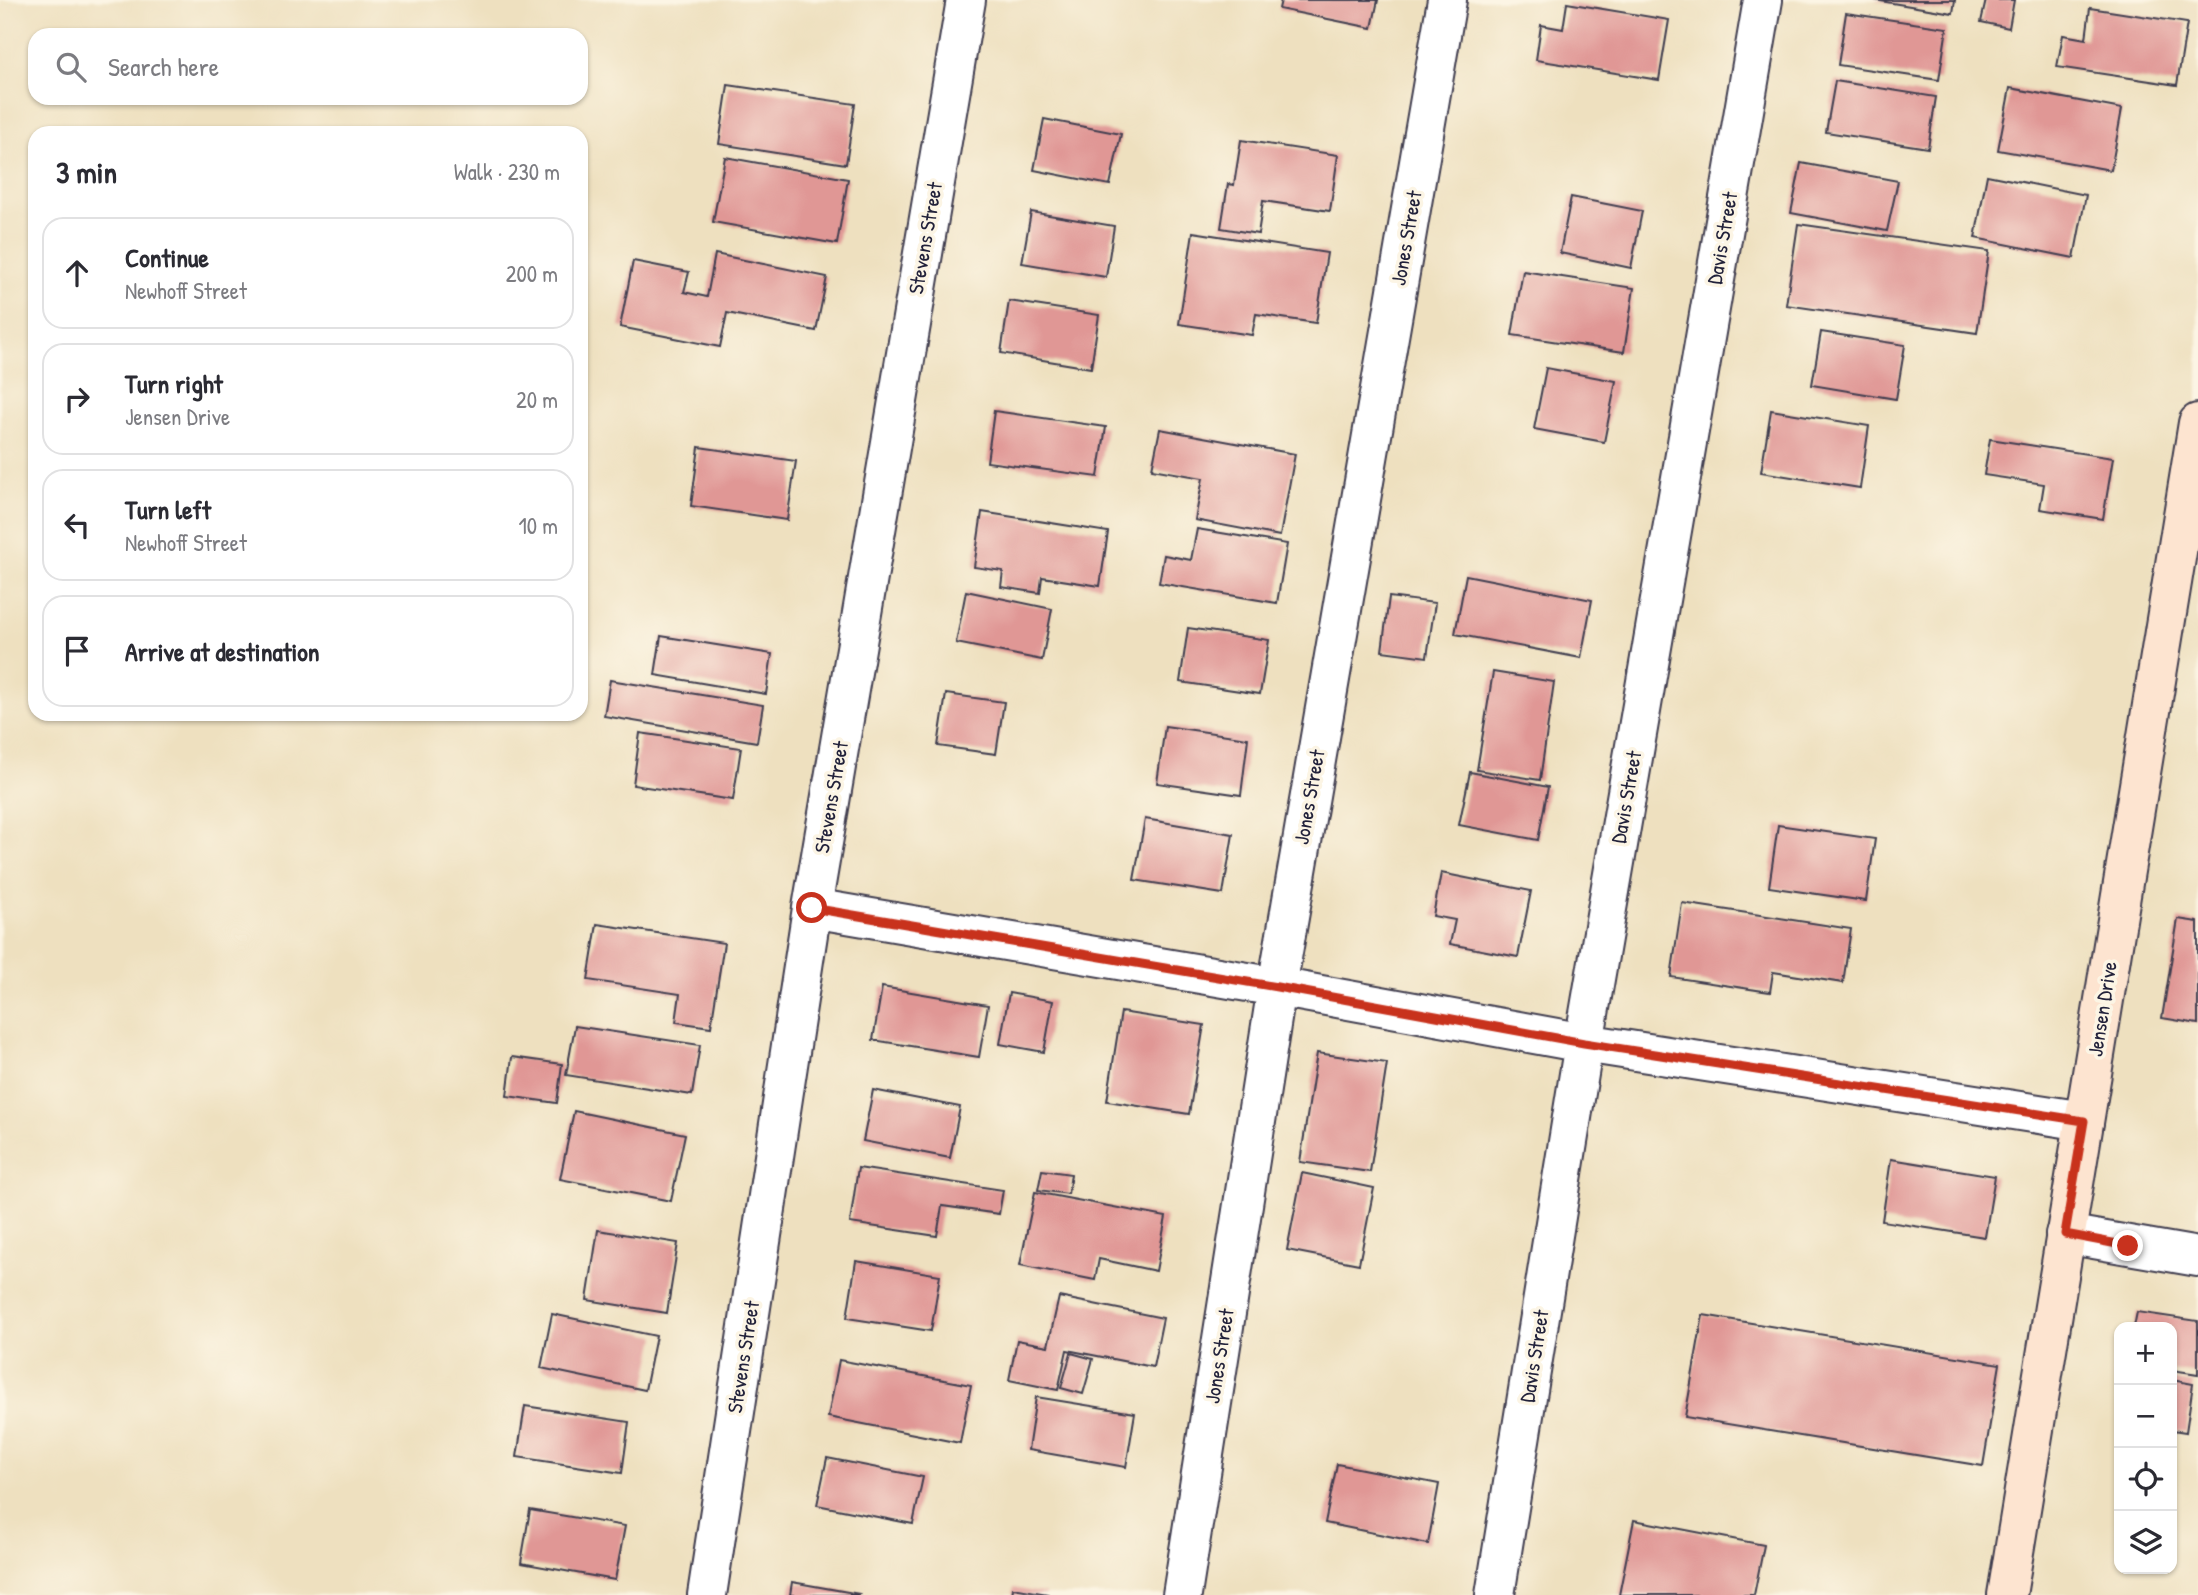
<!DOCTYPE html>
<meta charset="utf-8">
<style>
body{margin:0;font-family:"Patrick Hand",sans-serif;background:#f2f2f3;color:#2b2b33}
.controls{position:absolute;right:21px;bottom:21px;display:grid;overflow:hidden;border-radius:14px;box-shadow:0 2px 5px #0004}
.controls button{width:63px;height:63px;display:grid;place-items:center;padding:0;border:0;border-bottom:2px solid #e1e1e2;background:#fff;color:#2b2b33;font:35px sans-serif}
.stop{position:absolute;width:21px;height:21px;margin:-16px;border:5px solid #c8321e;border-radius:50%;background:#fff}
.stop.end{background:#c8321e;border-color:#fff;box-shadow:0 2px 7px #0008}
.list{margin:0;padding:0;list-style:none}
h2{display:flex;justify-content:space-between;align-items:center;height:91px;margin:0;padding:0 28px;font-size:30px}
h2 small{font-size:23px;font-weight:400;color:#7c7c81}
.list li{display:grid;grid-template-columns:46px 1fr auto;gap:21px;align-items:center;box-sizing:border-box;height:112px;margin:0 14px 14px;padding:0 14px;border:2px solid #e1e1e2;border-radius:21px}
.list b{display:block;font-size:26px;white-space:nowrap}
.list p{margin:0;font-size:23px;white-space:nowrap;color:#7c7c81}
.list em{font-size:23px;font-style:normal;color:#7c7c81}
.icon{flex:none;width:38px;height:38px;fill:none;stroke:currentColor;stroke-width:2;stroke-linecap:round;stroke-linejoin:round}
.map{position:relative;flex:none;width:2198px;height:1595px;overflow:hidden}
.search{position:absolute;background:#fff;box-shadow:0 2px 5px #0004;left:28px;top:28px;width:560px;height:77px;display:flex;align-items:center;gap:18px;box-sizing:border-box;padding:0 24px;border-radius:21px;color:#7c7c81;font-size:26px}
.panel{position:absolute;background:#fff;box-shadow:0 2px 5px #0004;left:28px;top:126px;width:560px;height:595px;border-radius:21px}
.map>svg:first-child{display:block}
</style>
<div class="map">
<svg width="2198" height="1595" viewBox="0 0 2198 1595">
<rect width="100%" height="100%" fill="#fcf5e5"/>
<filter id="ink" filterUnits="userSpaceOnUse"><feTurbulence type="fractalNoise" baseFrequency=".0143" numOctaves="2"/><feDisplacementMap in="SourceGraphic" scale="14" xChannelSelector="R" yChannelSelector="G"/><feConvolveMatrix kernelMatrix="1 2 1 2 8 2 1 2 1" color-interpolation-filters="sRGB"/></filter>
<filter id="wash" filterUnits="userSpaceOnUse"><feTurbulence type="fractalNoise" baseFrequency=".00686" numOctaves="4" result="noise"/><feDisplacementMap in="SourceGraphic" scale="28" xChannelSelector="R" yChannelSelector="G"/><feGaussianBlur stdDeviation="1.57" result="paint"/><feColorMatrix in="noise" values="0 0 0 0 0 0 0 0 0 0 0 0 0 0 0 0 0 1.4 0 .05"/><feComposite in="paint" operator="in"/></filter>
<g filter="url(#wash)">
<rect width="100%" height="100%" fill="#eee0bf"/>
<g id="blocks">
<path fill="#e09795" d="M1281,0H1378L1372,28L1279,9Z
M1874,0H1955L1953,13Z
M1986,0H2014L2009,28L1981,22Z
M1567,3L1669,20L1659,80L1536,60L1541,25L1563,29Z
M2090,8L2187,23L2177,85L2057,67L2063,35L2086,39Z
M1846,13L1947,28L1939,80L1838,65Z
M1835,81L1936,97L1928,148L1826,132Z
M728,85L855,104L846,164L719,144Z
M2010,88L2122,109L2111,170L1998,150Z
M1044,119L1121,134L1110,185L1034,170Z
M1241,140L1338,155L1330,211L1263,201L1258,234L1221,228L1228,184L1234,185Z
M725,157L848,179L837,244L713,222Z
M1801,163L1898,181L1887,231L1791,213Z
M1987,175L2086,195L2074,258L1975,238Z
M1571,197L1642,211L1631,268L1560,253Z
M1031,212L1114,226L1106,277L1022,263Z
M1798,224L1989,251L1977,333L1786,305Z
M1193,232L1327,253L1316,323L1256,314L1252,335L1179,324Z
M715,254L827,277L816,331L727,313L720,347L620,327L633,261L689,272L684,292L707,297Z
M1523,271L1634,288L1624,352L1512,335Z
M1009,301L1099,315L1091,368L1001,353Z
M1821,332L1905,345L1896,399L1812,385Z
M1546,368L1616,381L1604,442L1534,429Z
M1771,410L1869,426L1860,488L1761,472Z
M994,411L1106,427L1098,477L987,462Z
M1160,429L1295,454L1280,536L1195,520L1203,478L1152,469Z
M1990,439L2113,458L2103,519L2040,509L2044,484L1984,475Z
M699,447L796,461L787,520L691,506Z
M982,512L1108,532L1100,586L1042,577L1040,593L1001,587L1003,571L974,567Z
M1197,529L1287,544L1277,603L1159,583L1164,555L1191,560Z
M1466,575L1592,600L1581,658L1455,634Z
M966,591L1052,609L1042,660L956,643Z
M1389,597L1435,603L1427,657L1382,651Z
M1188,628L1269,640L1260,694L1180,682Z
M661,636L772,654L766,694L655,675Z
M1493,672L1554,682L1540,780L1477,770Z
M610,680L763,705L757,742L604,716Z
M946,694L1004,702L996,754L938,746Z
M1165,726L1248,738L1241,795L1157,783Z
M640,733L741,748L733,800L633,785Z
M1470,772L1548,787L1538,840L1459,825Z
M1145,819L1233,834L1223,894L1134,880Z
M1778,825L1875,839L1866,901L1769,887Z
M1441,873L1531,891L1518,957L1450,944L1455,920L1433,916Z
M1682,903L1851,929L1843,983L1773,972L1770,992L1671,977Z
M2178,919L2198,922V1024L2162,1018Z
M597,924L724,943L711,1027L676,1022L680,994L588,980Z
M882,987L988,1005L979,1057L873,1040Z
M1009,993L1053,1001L1044,1052L1000,1044Z
M1121,1012L1204,1025L1189,1114L1107,1101Z
M575,1026L700,1045L692,1095L566,1075Z
M1317,1053L1387,1063L1370,1172L1300,1162Z
M512,1057L562,1064L557,1103L507,1096Z
M873,1090L960,1107L950,1158L863,1141Z
M574,1111L685,1134L671,1201L560,1179Z
M1891,1159L1995,1176L1985,1237L1882,1221Z
M858,1168L1003,1190L999,1214L942,1206L937,1236L850,1223Z
M1042,1170L1071,1174L1068,1194L1038,1190Z
M1302,1173L1374,1188L1359,1264L1287,1250Z
M1035,1192L1166,1217L1156,1271L1099,1259L1095,1280L1020,1265Z
M598,1230L678,1243L667,1313L587,1300Z
M856,1261L940,1275L931,1331L847,1318Z
M1059,1297L1163,1318L1153,1367L1067,1350L1058,1390L1009,1380L1017,1340L1048,1346Z
M2137,1312L2198,1321V1374L2172,1370V1327H2134Z
M552,1314L656,1336L645,1390L541,1368Z
M1703,1315L2000,1364L1983,1466L1685,1417Z
M1071,1353L1093,1359L1083,1394L1061,1388Z
M839,1360L971,1385L960,1443L828,1417Z
M2172,1380L2193,1384L2186,1432L2172,1430Z
M1036,1397L1135,1413L1126,1467L1028,1450Z
M525,1406L629,1422L622,1473L517,1457Z
M827,1458L923,1477L913,1524L817,1505Z
M1337,1464L1439,1484L1428,1544L1325,1523Z
M530,1510L625,1526L615,1580L521,1563Z
M1634,1520L1764,1545L1754,1595H1619Z
M792,1582L859,1594L858,1595H790Z
M1013,1588L1047,1594L1046,1595H1012Z"/>
</g>
</g>
<g filter="url(#ink)">
<use href="#blocks" fill-opacity="0" stroke="#413e4f" stroke-width="2"/>
<g fill="none" stroke-linecap="round" stroke-linejoin="round">
<defs>
<path id="minor" d="M812,908L1277,987L1584,1043L2084,1121
M2065,1234L2198,1257
M707,1595L812,908L966,0
M1182,1595L1277,987L1447,0
M1495,1595L1584,1043L1763,0"/>
<path id="secondary" d="M2007,1595L2198,423"/>
</defs>
<use href="#minor" stroke="#413e4f" stroke-width="42"/>
<use href="#secondary" stroke="#413e4f" stroke-width="42"/>
<use href="#minor" stroke="#fff" stroke-width="38"/>
<use href="#secondary" stroke="#fde4d0" stroke-width="38"/>
</g>
</g>
<g fill="none" stroke-linecap="round" stroke-linejoin="round" filter="url(#ink)">
<path stroke="#c8321e" stroke-width="9" d="M812,908L1277,987L1584,1043L2084,1121L2065,1234L2128,1246"/>
</g>
<g text-anchor="middle" dominant-baseline="central" stroke-width="7" stroke-linejoin="round" paint-order="stroke">
<g font-size="21" fill="#22223b" stroke="#fcf5e5">
<text transform="translate(925 238) rotate(-80)">Stevens Street</text>
<text transform="translate(1406 238) rotate(-80)">Jones Street</text>
<text transform="translate(1722 238) rotate(-80)">Davis Street</text>
<text transform="translate(831 797) rotate(-80)">Stevens Street</text>
<text transform="translate(1309 797) rotate(-80)">Jones Street</text>
<text transform="translate(1626 797) rotate(-80)">Davis Street</text>
<text transform="translate(2102 1009) rotate(-81)">Jensen Drive</text>
<text transform="translate(1219 1356) rotate(-81)">Jones Street</text>
<text transform="translate(1534 1356) rotate(-81)">Davis Street</text>
<text transform="translate(743 1357) rotate(-81)">Stevens Street</text>
</g>
</g>
</svg>
<div class="controls">
<button>+</button>
<button>−</button>
<button><svg class="icon" aria-label="locate" viewBox="0 0 24 24"><circle cx="12" cy="12" r="6"/><path d="M12 2v4M12 18v4M2 12h4M18 12h4"/></svg></button>
<button><svg class="icon" aria-label="layers" viewBox="0 0 24 24"><path d="M12 4l9 5-9 5-9-5zM3 14l9 5 9-5"/></svg></button>
</div>
<div class="stop" style="left:812px;top:908px"></div>
<div class="stop end" style="left:2128px;top:1246px"></div>
<div class="search"><svg class="icon" aria-label="search" viewBox="0 0 24 24"><circle cx="10" cy="10" r="6"/><path d="M15 15l6 6"/></svg>Search here</div>
<section class="panel">
<h2>3 min<small>Walk · 230 m</small></h2>
<ul class="list">
<li><svg class="icon" aria-label="ahead" viewBox="0 0 24 24"><path d="M12 20V5M6 11l6-6 6 6"/></svg><div><b>Continue</b><p>Newhoff Street</p></div><em>200 m</em></li>
<li><svg class="icon" aria-label="right" viewBox="0 0 24 24"><path d="M7 20v-9h11M14 6l5 5-5 5"/></svg><div><b>Turn right</b><p>Jensen Drive</p></div><em>20 m</em></li>
<li><svg class="icon" aria-label="left" viewBox="0 0 24 24"><path d="M17 20v-9H6M10 6l-5 5 5 5"/></svg><div><b>Turn left</b><p>Newhoff Street</p></div><em>10 m</em></li>
<li><svg class="icon" aria-label="arrive" viewBox="0 0 24 24"><path d="M6 21V4h12l-3 4 3 4H6"/></svg><div><b>Arrive at destination</b></div></li>
</ul>
</section>
</div>
